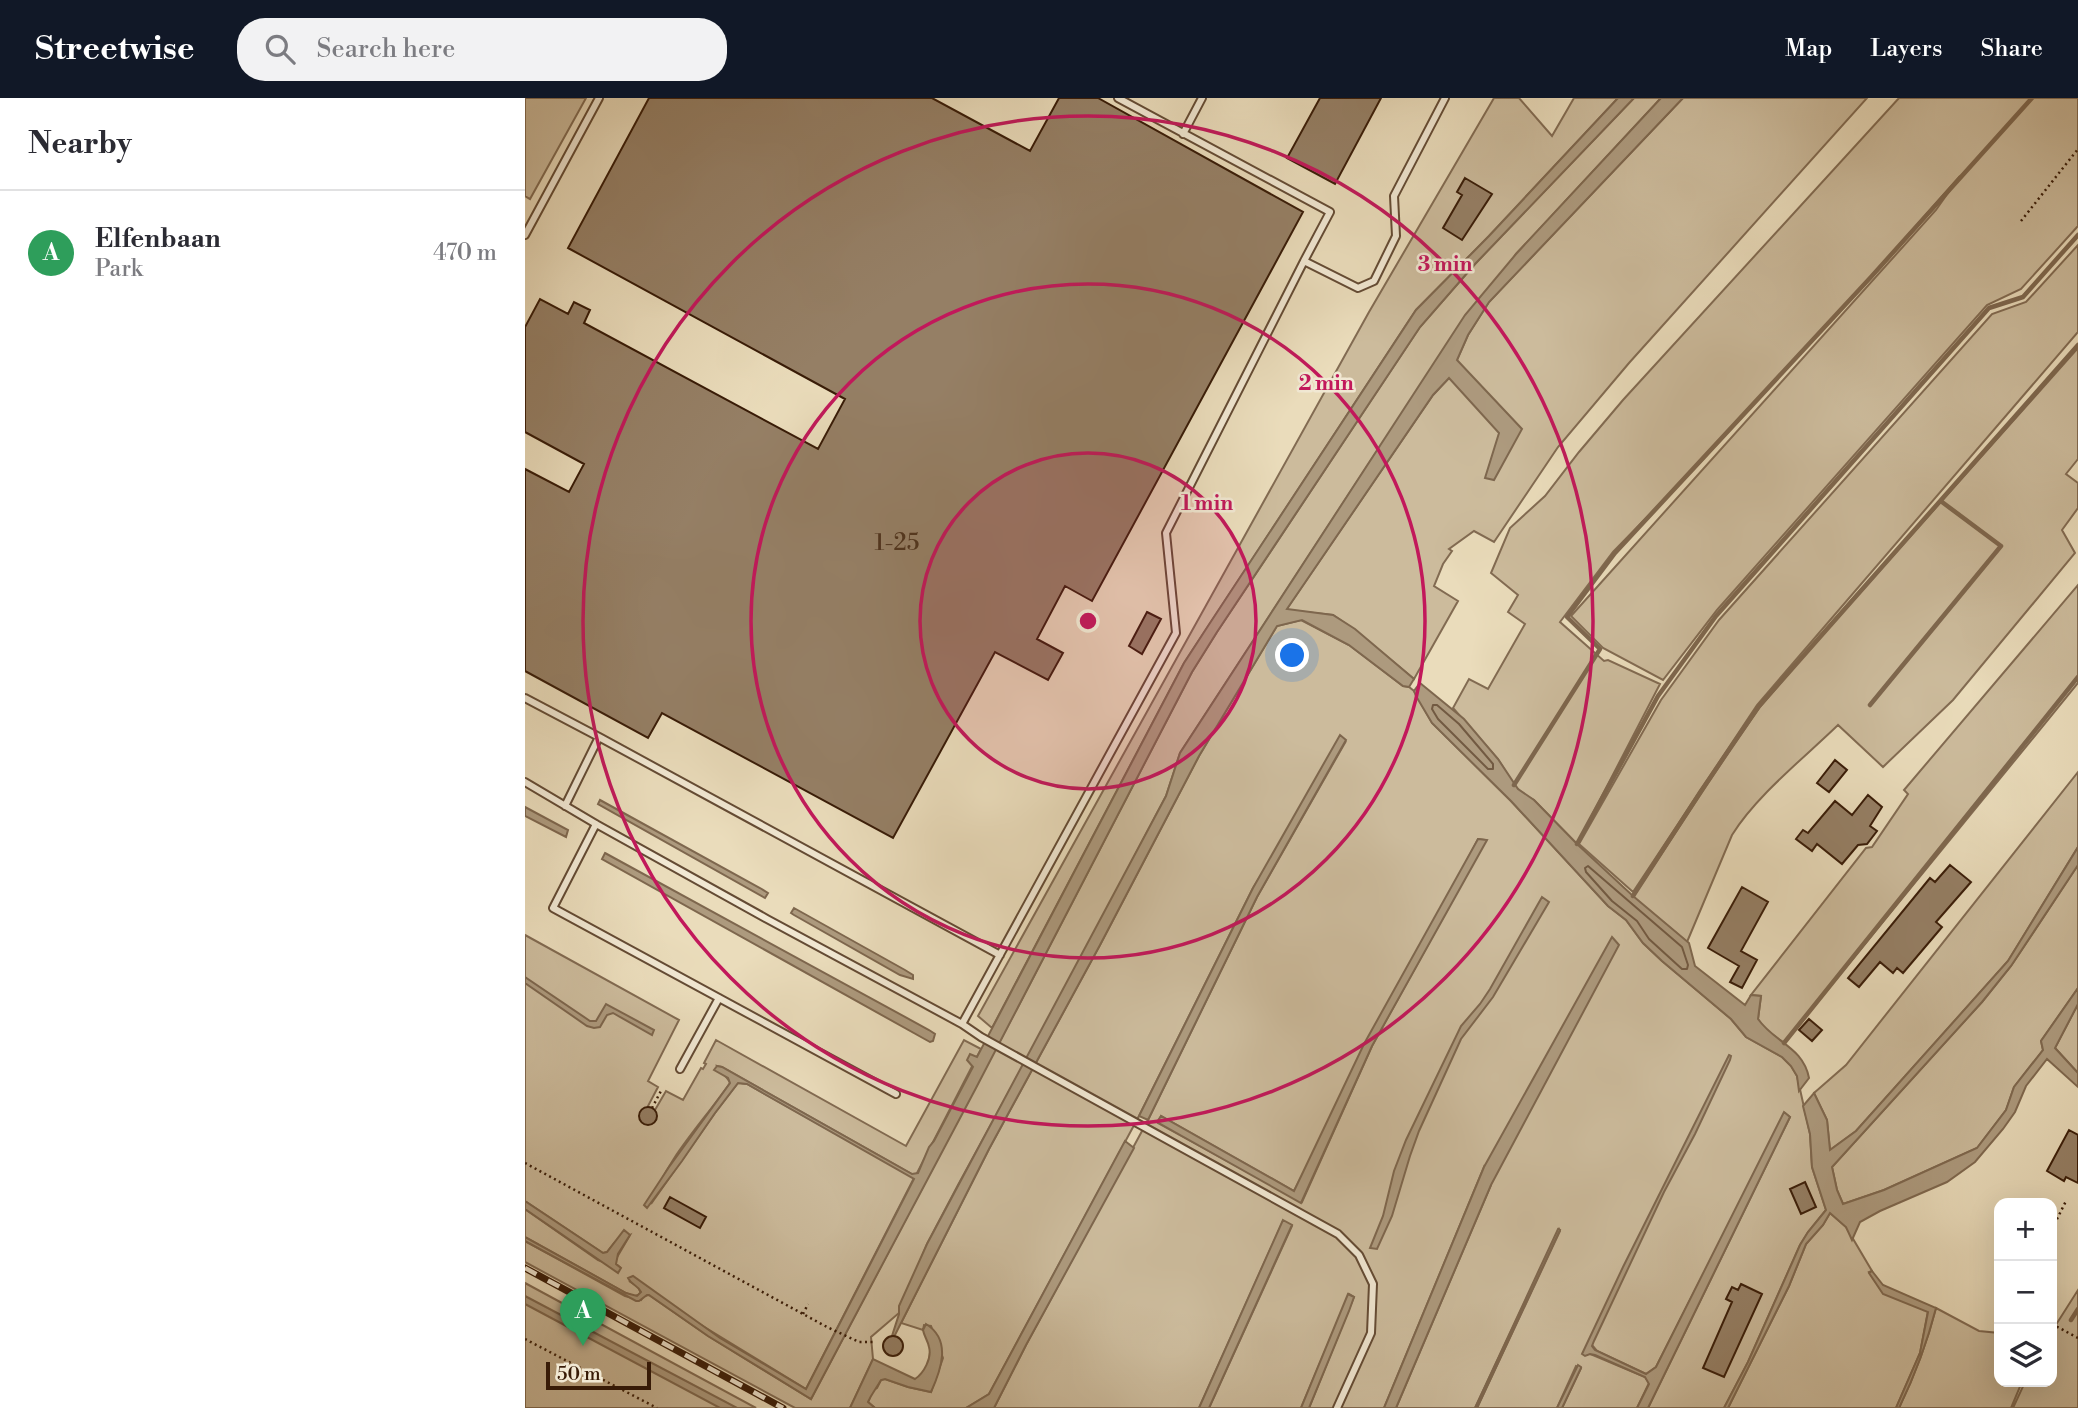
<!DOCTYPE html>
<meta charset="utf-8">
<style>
body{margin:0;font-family:"Libre Bodoni",serif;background:#f2f2f3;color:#2b2b33}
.controls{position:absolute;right:21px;bottom:21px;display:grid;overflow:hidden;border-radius:14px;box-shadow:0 7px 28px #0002}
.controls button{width:63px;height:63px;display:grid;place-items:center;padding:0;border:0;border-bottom:2px solid #e1e1e2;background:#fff;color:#2b2b33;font:35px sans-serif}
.scale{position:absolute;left:21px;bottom:18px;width:105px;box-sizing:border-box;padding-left:7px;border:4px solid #381b07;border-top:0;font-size:19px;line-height:24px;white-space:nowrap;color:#381b07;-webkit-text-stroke:5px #f1e8d3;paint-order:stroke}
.you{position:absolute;left:768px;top:558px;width:24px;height:24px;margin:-18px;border:5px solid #fff;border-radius:50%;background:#1a73e8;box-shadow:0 0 0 10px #1a73e833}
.badge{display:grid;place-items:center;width:46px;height:46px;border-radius:50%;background:#111827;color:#fff;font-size:23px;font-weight:700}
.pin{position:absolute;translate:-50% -58px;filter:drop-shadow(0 2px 4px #0008)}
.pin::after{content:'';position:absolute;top:37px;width:24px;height:21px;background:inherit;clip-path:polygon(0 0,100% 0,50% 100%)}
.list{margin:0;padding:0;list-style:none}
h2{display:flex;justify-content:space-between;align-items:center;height:91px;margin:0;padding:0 28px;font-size:30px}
h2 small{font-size:23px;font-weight:400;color:#7c7c81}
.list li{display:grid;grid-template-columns:46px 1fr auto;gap:21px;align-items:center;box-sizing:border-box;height:126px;padding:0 28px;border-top:2px solid #e1e1e2}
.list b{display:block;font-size:26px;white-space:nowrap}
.list p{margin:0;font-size:23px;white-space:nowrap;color:#7c7c81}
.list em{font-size:23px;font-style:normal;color:#7c7c81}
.icon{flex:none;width:38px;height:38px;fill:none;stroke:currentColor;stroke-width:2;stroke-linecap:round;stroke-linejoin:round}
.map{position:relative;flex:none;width:1553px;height:1310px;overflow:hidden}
header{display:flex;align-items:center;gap:42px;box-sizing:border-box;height:98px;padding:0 35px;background:#111827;color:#fff}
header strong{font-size:33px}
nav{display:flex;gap:38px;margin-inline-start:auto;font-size:24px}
.search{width:490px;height:63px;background:#f2f2f3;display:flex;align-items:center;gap:18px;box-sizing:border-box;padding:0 24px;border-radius:28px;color:#7c7c81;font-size:26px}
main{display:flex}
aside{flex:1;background:#fff}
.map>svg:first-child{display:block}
</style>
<header>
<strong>Streetwise</strong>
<div class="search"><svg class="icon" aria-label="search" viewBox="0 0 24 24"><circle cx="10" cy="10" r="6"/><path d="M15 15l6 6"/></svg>Search here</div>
<nav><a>Map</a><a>Layers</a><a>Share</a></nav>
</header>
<main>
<aside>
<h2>Nearby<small></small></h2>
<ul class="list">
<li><span class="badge" style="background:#2e9e5b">A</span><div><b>Elfenbaan</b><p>Park</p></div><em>470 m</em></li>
</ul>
</aside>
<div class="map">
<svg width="1553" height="1310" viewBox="0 0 1553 1310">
<rect width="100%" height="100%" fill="#eadcbb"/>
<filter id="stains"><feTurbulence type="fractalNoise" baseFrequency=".00286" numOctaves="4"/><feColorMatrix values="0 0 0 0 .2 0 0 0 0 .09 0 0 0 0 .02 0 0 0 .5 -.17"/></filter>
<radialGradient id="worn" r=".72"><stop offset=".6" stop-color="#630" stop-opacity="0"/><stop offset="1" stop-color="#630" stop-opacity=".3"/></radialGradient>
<path fill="#ccbb9c" stroke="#826b52" stroke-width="2" fill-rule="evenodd" d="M0,0H61L5,101L0,98Z
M969,0H994L1027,38L1049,0H1093L964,138L891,212L659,565L467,930L453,918L844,214Z
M1109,0H1136L991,156L852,353L655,655L641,698L536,898L433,1087L402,1146L374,1215L346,1239L348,1261L325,1310H270L0,1164V1143L100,1198L116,1202L119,1198L124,1197L183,1238L286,1301L495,905L667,574L692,534L895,229L950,166Z
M1158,0H1342L1104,265L1033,349L969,444L949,433L924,451L927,453L918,466L909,488L933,503L889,581L830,532L808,517L761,512L908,297L924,280L943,237L964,204Z
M1374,0H1553V128L1496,191L1462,207L1192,512L1138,582L1078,550L1046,518L1411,112L1435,78L1346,179L1169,371L1088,454L1035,524L1079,563L1083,562L1135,586L1052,746L1009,702L998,696L989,687L973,661L928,610L944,581L963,591L1000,526L983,514L993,497L966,475L985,430L1020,398L1054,354L1098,302Z
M1553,147V234L1232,607L1108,794L1054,746L1136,602L1194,522L1467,216L1501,204Z
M1553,250V361L1541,376L1553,385V410L1537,432L1550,455L1428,602L1358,669L1313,627C1279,660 1232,697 1207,737L1162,844L1108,799L1205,652L1235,609L1276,561Z
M1553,487V585L1259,945L1239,930L1233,921L1236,898L1226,897L1341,750L1347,749L1383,696L1379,692Z
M776,522L824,547L878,588L884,589L889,593L907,625L986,703L1083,808L1101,822L1118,845L1137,863L1206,921L1221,939L1257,959L1266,968L1272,978L1285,1036L1287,1069L1301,1112L1283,1134L1275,1147L1223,1264L1199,1310H1123L1265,1019L1260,1015L1131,1269L1121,1276L1072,1253L1067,1247L1065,1256L1120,1279L1124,1285L1112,1310H1037L1056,1270L1051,1268L1032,1310H952L1035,1133L1034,1131L950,1310H871L966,1087L959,1069L859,1310H784L829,1199L824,1196L776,1310H684L767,1128L758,1123L674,1310H469L501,1247L623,1022L732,799L821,643L728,790L614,1018L464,1296L441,1310H350L343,1304L348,1292L352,1290L356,1282L360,1281L383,1289L406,1294L418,1260L406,1228L399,1227L398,1232L376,1225L464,1051L575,847L674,658L752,528ZM953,741L961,742L847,948L777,1104L633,1025L636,1018L769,1093Z
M1553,674V749L1483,863L1331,1033L1305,1052L1302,1022L1289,995L1321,967Z
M1553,767V890L1516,943L1518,952L1489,989L1481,1012L1452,1050L1359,1092L1318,1106L1312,1092L1307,1069L1457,904L1486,868Z
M0,837L154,922L123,983L133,989L123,1008L130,1012L141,993L158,1002L176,970L178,971L181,966L179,965L191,942L381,1048L439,942L456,951L391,1077L387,1076L197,969L192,968C195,974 204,980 205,985C178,1024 141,1061 126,1106L190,1015L213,985L222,986L389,1080L281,1291L104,1183L113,1189L116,1195C111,1200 107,1198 101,1195L0,1139V1111L73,1162L96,1170L91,1166V1161L105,1137L90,1144L82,1154L78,1155L0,1103Z
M1553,906V975L1530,950Z
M1305,1115L1321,1129L1347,1173L1344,1174L1358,1195L1403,1213L1395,1255L1371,1310H1203L1264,1188L1281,1146L1298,1127Z
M0,1185L231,1310H0Z
M1553,1192V1310H1488L1500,1284H1527V1233Z
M1411,1210L1454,1233L1474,1235V1284H1497L1486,1310H1374C1390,1277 1402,1245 1411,1210Z"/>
<path fill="#ad9a7e" stroke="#7e674e" stroke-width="2" d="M1093,0H1109L950,166L895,229L692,534L667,574L451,990L286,1301L183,1238L124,1197H122L114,1203H111L0,1143V1139L101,1195L112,1198L116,1194C113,1187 106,1187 103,1180L108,1178L195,1240L281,1291L389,1081L222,986L213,985L190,1015L157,1063L122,1110L119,1107L144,1069L205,985L203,980L189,972L192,968L197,969L387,1076L393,1075L404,1049L409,1043L448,969L442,962L445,956L452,959L659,565L683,528L891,212L964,138Z
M1136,0H1158L964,204L943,237L932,262L997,331L969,382L960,380L974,335L924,280L908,297L762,511L808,517L830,531L889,581L884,589L878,588L824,547L777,522L752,528L674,658L575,847L464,1051L370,1237L367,1238L374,1216V1208L402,1146L641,698L655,655L940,217L991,156Z
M895,585L939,621L973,661L993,691L1009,702L1052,746L1108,798L1164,845L1170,868L1220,907L1226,897L1236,898L1233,921C1250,945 1278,949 1284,980L1274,993L1272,978L1266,968L1257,959L1221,939L1206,921L1137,863L1118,845L1101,822L1083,808L986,703L907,625L891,598L889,593Z
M815,637L821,642L732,799L623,1022L614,1018L728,790Z
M75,702L235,790L243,795L240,800L73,706Z
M0,709L43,732L41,739L0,718Z
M953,741L962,742L847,948L776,1105L632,1024L636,1018L769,1093L839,946Z
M1553,749V767L1486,868L1457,904L1307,1069L1312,1092L1318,1106L1359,1092L1452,1050L1481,1012L1489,989L1518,952L1516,943L1553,890V906L1530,950L1553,975V989L1522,961L1501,988L1490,1014L1478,1031L1450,1064L1422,1084L1355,1113L1335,1124L1327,1142L1321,1129L1305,1115L1298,1127L1281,1146L1264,1188L1203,1310H1199L1223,1264L1275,1147L1283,1134L1301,1112L1287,1069L1285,1036L1278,1008L1289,995L1302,1022L1305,1052L1331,1033L1483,863Z
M80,755L404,932L410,936L408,943L405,944L77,761Z
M1017,799L1024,804L968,899L936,941L894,1033L885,1058L867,1118L852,1151L845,1150L858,1118L869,1073L881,1042L936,928L955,906L965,891Z
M269,810L380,872L388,877V881L375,877L269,817L266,815Z
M1087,839L1094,847L966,1087L871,1310H859L959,1069Z
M0,879L65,923H71L81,906L129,932L127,937L88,915L82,917L75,929L69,930L62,928L0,885Z
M1204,957L1206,958L1205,962L1170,1036L1139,1094L1069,1243L1067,1248L1070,1252L1121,1276L1131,1269L1259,1014L1265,1019L1123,1310H1112L1124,1286L1120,1279L1070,1257L1065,1256L1060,1258L1057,1256L1098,1169Z
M600,1043L609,1050L501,1247L469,1310H441L464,1296Z
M0,1103L78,1155L82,1154L99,1132L105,1137L93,1156L91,1166L96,1170L93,1175L0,1111Z
M758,1122L767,1127L684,1310H674Z
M1033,1131L1035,1132L952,1310H950Z
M1347,1173L1358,1187L1411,1210C1402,1245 1390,1277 1374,1310H1371L1395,1255L1403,1214L1358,1196L1344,1175Z
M823,1196L829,1199L824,1213L784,1310H776Z
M0,1198L212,1310H195L0,1206Z
M401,1226C427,1242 416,1272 406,1294L383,1289L360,1281L356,1282C351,1291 347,1295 343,1304L350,1310H325L348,1261L390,1281C399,1275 407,1260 404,1249C403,1243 399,1238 398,1232Z
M1053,1267L1056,1269V1270L1038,1308L1037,1310H1032Z"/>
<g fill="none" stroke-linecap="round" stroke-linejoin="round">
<path stroke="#725a42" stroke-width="2" d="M908,607H912L934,626L968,666V671H963L913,621L907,611Z
M1063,768L1157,849L1163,867L1162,871H1157L1124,841L1112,823L1087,803L1061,774L1060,770Z"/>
<path stroke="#7e674e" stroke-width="4.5" d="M1345,607L1476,448L1417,404
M989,687L1075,551L1042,519L1090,455L1346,179L1507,0
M1052,746L1133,598L1191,518L1464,210L1498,199L1553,137
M1108,798L1176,693L1234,608L1553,247
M1259,945L1553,579
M1546,1222L1553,1211"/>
</g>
<path fill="#957f65" stroke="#381b07" stroke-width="2" d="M124,0H407L505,53L534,0H573L778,114L567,503L540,488L512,541L538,555L523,582L470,554L368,740L137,615L123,640L0,573V371L44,394L59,366L0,334V229L15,201L43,216L49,204L65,212L59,225L293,351L320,301L43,150Z
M795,0H856L810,86L762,60Z
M940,80L967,96L937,142L918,130L937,97L932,94Z
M622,514L636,521L617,556L604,548Z
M1310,662L1322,672L1304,694L1292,685Z
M1343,697L1357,709L1345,728L1352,733L1342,746L1333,747L1317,766L1292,746L1287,753L1271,741L1278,732L1283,735L1310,703L1327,717Z
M1425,767L1446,784L1411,824L1417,829L1378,875L1372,870L1368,875L1355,864L1334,889L1323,880L1405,780L1410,784Z
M1217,789L1243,804L1216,853L1232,862L1217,890L1205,884L1214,868L1183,850Z
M1284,921L1297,932L1287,943L1274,932Z
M114 1018a9 9 0 1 1 18 0a9 9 0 1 1-18 0Z
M1544,1032L1553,1037V1085L1541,1079L1539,1083L1522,1073Z
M1280,1084L1291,1109L1276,1116L1265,1091Z
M145,1099L181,1119L175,1130L139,1110Z
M1216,1186L1237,1196L1199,1279L1178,1270L1207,1204L1201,1201L1207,1189L1213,1192Z
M358 1248a10 10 0 1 1 20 0a10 10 0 1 1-20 0Z"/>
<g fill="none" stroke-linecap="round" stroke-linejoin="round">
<defs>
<path id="lane" d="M593,0L805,114L779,163L833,190L849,183L871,138L869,98L920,0
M658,36L677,0
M0,137L74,0
M0,600L74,639
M0,684L71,726L242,821L437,926L456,939L813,1136L834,1157L848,1186L846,1235L812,1310
M40,708L74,639L475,857
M71,726L28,810L371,996
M437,926L651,535L641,435L779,163
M155,971L194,900"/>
</defs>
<use href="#lane" stroke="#644b34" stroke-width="10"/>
<path stroke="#381b07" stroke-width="2.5" stroke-dasharray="2 3.5" stroke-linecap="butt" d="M1496,123L1553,51
M127,1010L137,991
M0,1065L302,1229L334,1244H350
M1527,1131L1541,1103
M278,1216L283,1206
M1527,1226L1553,1240
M0,1241L132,1310"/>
<use href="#lane" stroke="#f1e8d3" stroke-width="6"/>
<defs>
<path id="rail" d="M0,1170L258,1310"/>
</defs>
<use href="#rail" stroke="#381b07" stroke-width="7"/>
<use href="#rail" stroke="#f1e8d3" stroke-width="4.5" stroke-dasharray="13" stroke-linecap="butt"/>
</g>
<circle cx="563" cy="523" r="168" fill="#c2185b" fill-opacity=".12"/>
<g fill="none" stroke="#c2185b" stroke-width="3.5">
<circle cx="563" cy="523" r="168"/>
<circle cx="563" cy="523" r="337"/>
<circle cx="563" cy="523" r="505"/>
</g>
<g text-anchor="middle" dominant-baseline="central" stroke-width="5" stroke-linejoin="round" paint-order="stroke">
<g font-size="23" fill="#4f341e">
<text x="372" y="445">1-25</text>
</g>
</g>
<circle cx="563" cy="523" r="10" fill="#c2185b" stroke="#f1e8d3" stroke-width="3.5"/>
<g font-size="21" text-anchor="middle" font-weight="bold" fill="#c2185b" stroke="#f1e8d3" stroke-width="5" stroke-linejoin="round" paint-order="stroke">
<text x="920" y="173">3 min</text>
<text x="801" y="292">2 min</text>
<text x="682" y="412">1 min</text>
</g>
<rect width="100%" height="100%" filter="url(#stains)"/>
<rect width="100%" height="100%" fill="url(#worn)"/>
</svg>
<div class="controls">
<button>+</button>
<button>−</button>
<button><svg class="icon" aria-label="layers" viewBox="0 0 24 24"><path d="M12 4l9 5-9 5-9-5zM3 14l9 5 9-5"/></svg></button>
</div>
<div class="scale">50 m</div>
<div class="you"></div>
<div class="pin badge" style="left:58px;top:1248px;background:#2e9e5b">A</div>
</div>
</main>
